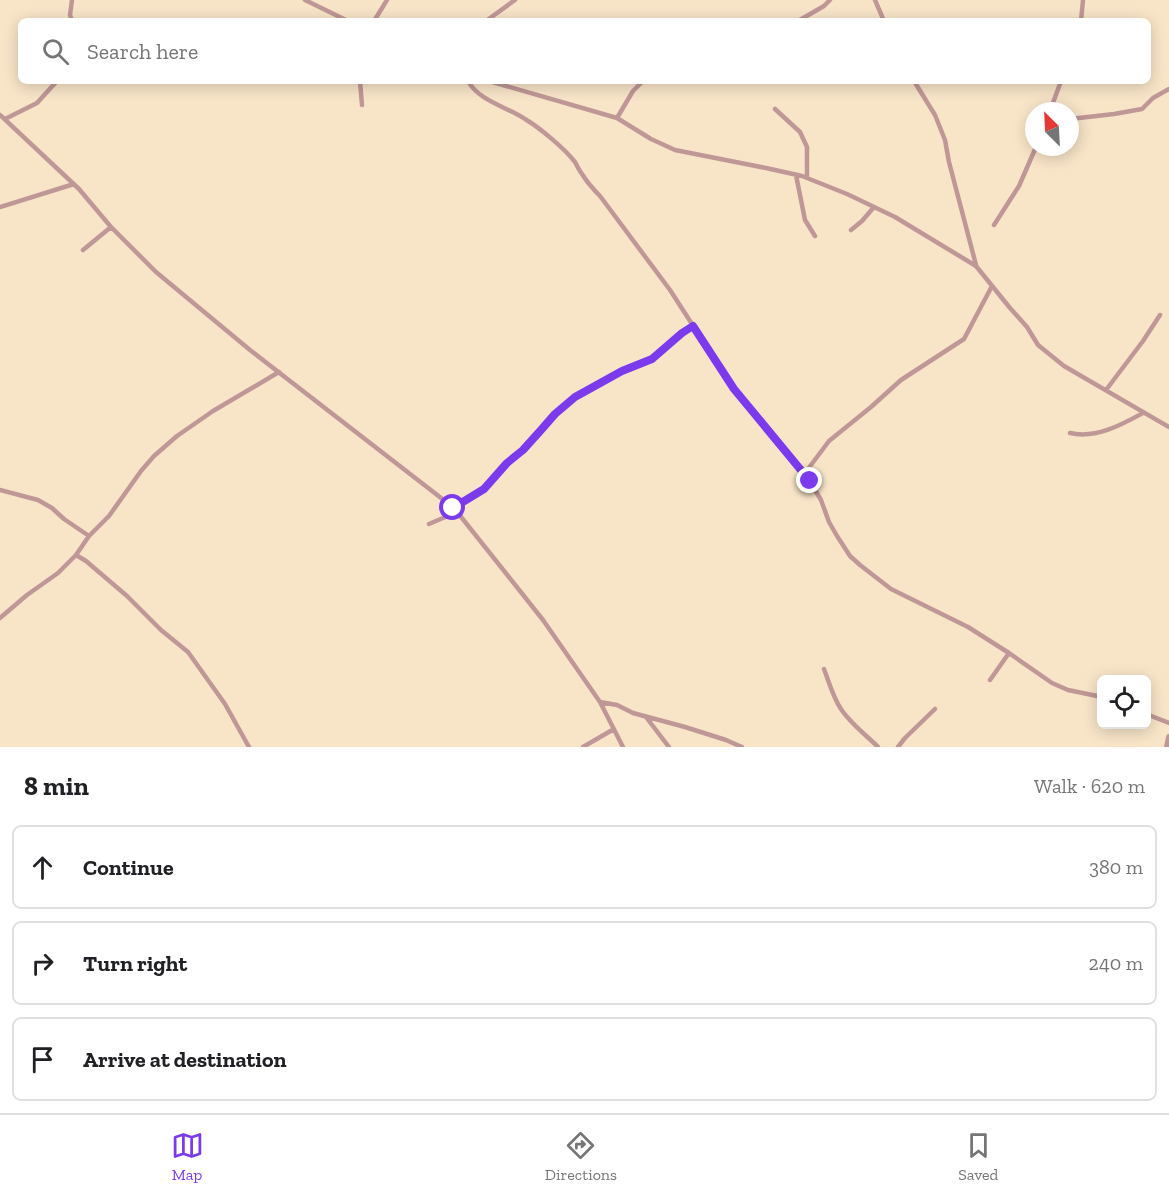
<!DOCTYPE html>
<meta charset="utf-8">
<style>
body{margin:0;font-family:"Zilla Slab",serif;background:#f2f2f2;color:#202124}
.controls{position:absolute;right:18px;bottom:18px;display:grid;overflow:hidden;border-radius:9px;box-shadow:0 3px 15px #0003}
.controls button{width:54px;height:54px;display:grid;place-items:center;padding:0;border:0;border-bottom:2px solid #e0e0e0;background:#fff;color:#202124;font:30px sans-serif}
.compass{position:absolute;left:1025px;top:102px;width:54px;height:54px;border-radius:50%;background:#fff;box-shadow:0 3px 15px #0003;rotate:336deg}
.stop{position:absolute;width:18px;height:18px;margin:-14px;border:4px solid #7c3aed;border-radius:50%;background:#fff}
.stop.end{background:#7c3aed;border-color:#fff;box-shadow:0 2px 6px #0008}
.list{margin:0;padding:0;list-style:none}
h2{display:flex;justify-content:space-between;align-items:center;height:78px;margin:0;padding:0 24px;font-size:26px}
h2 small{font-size:20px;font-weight:400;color:#757577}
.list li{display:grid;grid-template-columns:39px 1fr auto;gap:18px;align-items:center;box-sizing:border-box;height:84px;margin:0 12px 12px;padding:0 12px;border:2px solid #e0e0e0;border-radius:9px}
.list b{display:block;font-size:22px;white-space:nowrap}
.list em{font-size:20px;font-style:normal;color:#757577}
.icon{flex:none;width:33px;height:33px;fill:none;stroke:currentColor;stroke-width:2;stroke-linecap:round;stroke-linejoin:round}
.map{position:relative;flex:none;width:1169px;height:747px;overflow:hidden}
.search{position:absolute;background:#fff;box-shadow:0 3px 15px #0003;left:18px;right:18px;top:18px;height:66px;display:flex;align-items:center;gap:15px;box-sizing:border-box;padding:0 21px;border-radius:9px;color:#757577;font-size:22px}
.sheet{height:366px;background:#fff}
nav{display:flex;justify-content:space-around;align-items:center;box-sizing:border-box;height:84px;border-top:2px solid #e0e0e0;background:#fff;font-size:16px;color:#757577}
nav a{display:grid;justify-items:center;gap:3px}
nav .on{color:#7c3aed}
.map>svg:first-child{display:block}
</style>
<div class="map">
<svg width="1169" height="747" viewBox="0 0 1169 747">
<rect width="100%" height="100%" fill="#f8e5c8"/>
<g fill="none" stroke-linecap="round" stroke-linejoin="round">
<path stroke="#c09797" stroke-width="4.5" d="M72,0L70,15L72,21
M305,0L348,21
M875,0L884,21
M374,21L387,0
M486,21L515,0
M798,21L824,6L830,0
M1081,21L1083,0
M360,81L362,105
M468,81C479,101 507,107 525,119C540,128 564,148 575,162C577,166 579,170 582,174C587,182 593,189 600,196L670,290L734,389L790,457L805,473L821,500L829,522L837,536L850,556L860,565L891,589L968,627L1009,653L1052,683L1068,690L1102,697
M489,81L617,118L651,139L675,150L766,168L802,176L847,194L895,217L976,266L1010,308L1027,327L1038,345L1064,366L1169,427
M914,81L935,115L945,140L949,162L976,265
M775,109L800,132L807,147V178
M1050,111L1061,81
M0,115L79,189L111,227L156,272L250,350L454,508L543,620L600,702L623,747
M617,118L633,91L643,81
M5,119L37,103L57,81
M1070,119L1114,114L1142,109L1153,98L1169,89
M796,175L805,220L815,236
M0,207L74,184
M994,225L1019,186L1036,147
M851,230L862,221L874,207
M83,250L111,227
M1106,390L1143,341L1160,315
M1070,433C1096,439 1121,425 1143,413
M805,473L829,441L871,407L901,380L964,339L992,286
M0,490L38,500L52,508L64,519L89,536
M454,508L484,489L507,463L523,450L541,430L555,414L575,397L622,371L652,359L682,333L693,326
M429,524L457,512
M76,555L86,561L127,596L161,630L188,652L225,704L249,747
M0,618L27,595L58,573L76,555L89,536L109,516L141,471L154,456L177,436L213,411L279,372
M824,669C829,682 833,697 841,709C850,723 866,735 878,747
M990,680L1009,653
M600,702L617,705L633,713L685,727L726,740L742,747
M1146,714L1169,723
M646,717L669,747
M583,747L614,729
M898,747L905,738L935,709"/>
<path stroke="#c09797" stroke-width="6" d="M1167,747L1169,737"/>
</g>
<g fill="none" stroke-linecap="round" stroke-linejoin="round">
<path stroke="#7c3aed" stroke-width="8" d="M453,508L484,489L507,463L523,450L541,430L555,414L575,397L622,371L652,359L682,333L693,326L734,389L810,481"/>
</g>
</svg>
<div class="controls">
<button><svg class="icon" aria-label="locate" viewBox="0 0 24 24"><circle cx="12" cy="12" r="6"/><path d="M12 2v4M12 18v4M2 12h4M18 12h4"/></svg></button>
</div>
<svg class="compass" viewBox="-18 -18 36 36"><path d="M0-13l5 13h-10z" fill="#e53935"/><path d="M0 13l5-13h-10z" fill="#757577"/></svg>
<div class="stop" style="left:453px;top:508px"></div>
<div class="stop end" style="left:810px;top:481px"></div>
<div class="search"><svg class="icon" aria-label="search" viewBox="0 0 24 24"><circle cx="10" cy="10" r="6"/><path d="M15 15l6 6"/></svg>Search here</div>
</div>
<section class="sheet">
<h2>8 min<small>Walk · 620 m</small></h2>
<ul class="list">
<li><svg class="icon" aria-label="ahead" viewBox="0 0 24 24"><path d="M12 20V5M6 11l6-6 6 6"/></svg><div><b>Continue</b></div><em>380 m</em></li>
<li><svg class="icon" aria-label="right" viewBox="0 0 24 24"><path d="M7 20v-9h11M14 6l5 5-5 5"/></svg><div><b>Turn right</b></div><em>240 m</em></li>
<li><svg class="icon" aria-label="arrive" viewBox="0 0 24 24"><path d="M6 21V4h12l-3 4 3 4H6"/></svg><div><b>Arrive at destination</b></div></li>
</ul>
</section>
<nav>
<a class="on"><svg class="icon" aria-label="map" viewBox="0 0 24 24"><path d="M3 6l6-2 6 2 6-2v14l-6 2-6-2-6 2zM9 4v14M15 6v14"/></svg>Map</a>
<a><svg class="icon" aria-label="directions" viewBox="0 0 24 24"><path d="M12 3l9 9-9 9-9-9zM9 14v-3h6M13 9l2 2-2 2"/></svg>Directions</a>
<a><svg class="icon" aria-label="saved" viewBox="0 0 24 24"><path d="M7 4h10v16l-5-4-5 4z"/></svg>Saved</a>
</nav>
